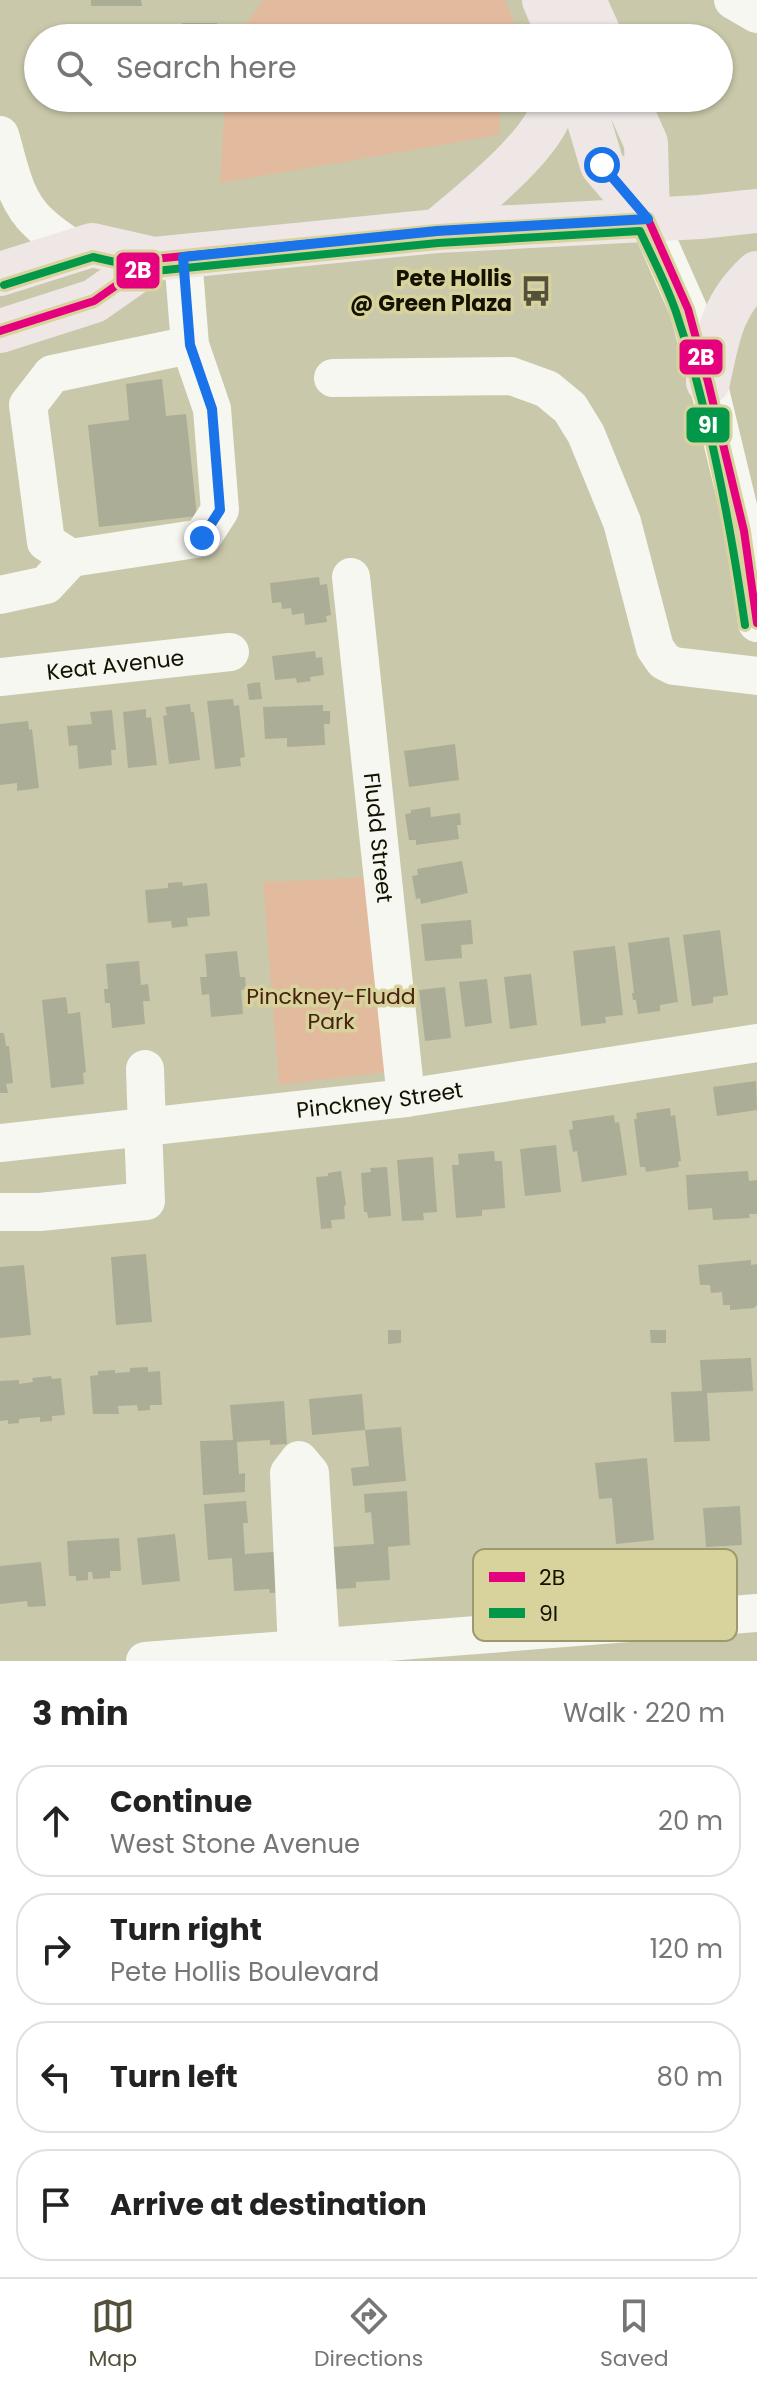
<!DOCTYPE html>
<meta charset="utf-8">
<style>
body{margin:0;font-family:Poppins,sans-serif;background:#f6f6f6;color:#222}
.stop{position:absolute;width:24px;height:24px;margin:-18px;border:6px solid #1a73e8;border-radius:50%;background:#fff}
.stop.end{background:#1a73e8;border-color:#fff;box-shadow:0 2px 8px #0008}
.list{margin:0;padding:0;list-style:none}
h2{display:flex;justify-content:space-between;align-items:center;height:104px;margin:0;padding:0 32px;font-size:34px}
h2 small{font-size:26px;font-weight:400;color:#767676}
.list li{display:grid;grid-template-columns:52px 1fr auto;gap:24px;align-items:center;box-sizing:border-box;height:112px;margin:0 16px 16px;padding:0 16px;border:2px solid #e0e0e0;border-radius:32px}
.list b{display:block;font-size:30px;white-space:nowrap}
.list p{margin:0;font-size:26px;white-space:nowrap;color:#767676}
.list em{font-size:26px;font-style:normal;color:#767676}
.icon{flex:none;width:44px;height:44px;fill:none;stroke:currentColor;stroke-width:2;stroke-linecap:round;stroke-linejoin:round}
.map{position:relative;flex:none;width:757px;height:1661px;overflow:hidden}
.search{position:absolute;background:#fff;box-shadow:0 2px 6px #0004;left:24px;right:24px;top:24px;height:88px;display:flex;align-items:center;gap:20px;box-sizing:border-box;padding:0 28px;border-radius:44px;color:#767676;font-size:30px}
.sheet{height:616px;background:#fff}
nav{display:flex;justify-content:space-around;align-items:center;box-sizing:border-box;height:112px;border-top:2px solid #e0e0e0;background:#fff;font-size:22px;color:#767676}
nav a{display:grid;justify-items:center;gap:4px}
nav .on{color:#53513b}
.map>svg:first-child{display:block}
</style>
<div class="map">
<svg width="757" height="1661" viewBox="0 0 757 1661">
<rect width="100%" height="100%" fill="#cac8aa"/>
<path fill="#e2bb9e" d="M263,0H505L521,38H236Z
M225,98H501L499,135L220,183Z
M376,877L396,1071L279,1085L263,882Z"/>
<path fill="#abad96" d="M91,0H141L142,6H91Z
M182,23H217V38H182Z
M89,27H115V38H89Z
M162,379L166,416L186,414L197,516L99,527L88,425L129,420L126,384Z
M319,577L320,585L327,584L331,615L326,616L327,622L305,625L304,613L292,615L291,608L282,609L281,602L272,603L270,583Z
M315,651L316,658L322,657L324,675L310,677L311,681L297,683L296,678L275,680L272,656Z
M260,682L262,699L249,700L247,684Z
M233,699L234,706L239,705L245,757L240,758L241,766L215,769L207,701Z
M190,704L191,712H194L200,760L169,764L163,716L167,715L165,707Z
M323,705V711H330V724H324L325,745L287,747V738L265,739L263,707Z
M146,709V718L151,717L157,765L128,768L123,712Z
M112,710L116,750H111L112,765L79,769L77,745L69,746L67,726L92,724L90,712Z
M28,721L29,730L32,729L39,788L17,791V783L0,785V724Z
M455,744L459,780L409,787L404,751Z
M430,807L431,817L460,813L461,825H457L459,839L416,845V840H409L405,814L411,813V810Z
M462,861L468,893L421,904L420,898L416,899L412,876L418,875L417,869Z
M182,882L183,886L207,883L210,916L187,918L188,926L172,928L171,921L148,923L145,890L168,888V883Z
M471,920L473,944L461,945L462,958L425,961L421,924Z
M720,930L728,995L713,997V1003L692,1006L683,935Z
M669,937L678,1002L660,1005V1011L638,1014L636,1000H633L632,993H634L628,943Z
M615,946L623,1015L605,1017L606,1023L581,1026L573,951Z
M237,951L240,977H245L246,989L241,990L243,1014L211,1017L209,994L202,995L200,977H207L205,954Z
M139,961L141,985L148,984L150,1001H143L145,1024L112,1028L110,1003H105L104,989H108L106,964Z
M531,974L537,1025L510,1029L504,977Z
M487,979L492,1023L465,1027L459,982Z
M445,987L451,1038L425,1041L419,990Z
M66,997L68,1014L80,1012L86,1072L83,1073L84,1084L51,1088L42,1000Z
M0,1033H4L6,1046H9L13,1083L6,1084L8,1093H0Z
M756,1081L757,1110L717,1116L713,1087Z
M670,1108L671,1116L675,1115L681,1161L678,1162L679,1167L646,1172L645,1167H640L634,1119H637L636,1113Z
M614,1115L615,1123L619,1122L627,1175L582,1182L577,1151L573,1152L569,1130L573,1129L572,1121Z
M556,1145L561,1192L525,1196L520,1149Z
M494,1151L495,1161H502L505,1208L482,1210V1216L456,1218L452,1165H459L458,1154Z
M433,1157L437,1212L423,1213L424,1220L402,1221L397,1160Z
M387,1167L391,1216L368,1218L367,1212H364L361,1173L371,1172L370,1168Z
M341,1171L346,1205L344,1206L345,1219L331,1220L332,1228L321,1229L316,1177L328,1176V1173Z
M748,1171L749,1181L757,1180V1214H749L750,1218L713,1220L712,1208L688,1210L686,1175Z
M146,1254L152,1322L116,1325L111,1257Z
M751,1260V1265L757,1264V1305L754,1308L730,1310V1305H723L722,1292L711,1293L710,1285H700L698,1265Z
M24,1265L31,1335L0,1338V1267Z
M388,1330H401V1343L388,1344Z
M650,1330H666V1343H651Z
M751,1358L753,1391L707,1393L710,1441L674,1442L671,1392L702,1391L700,1360Z
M148,1367V1372L160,1371L162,1405H150V1410L138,1411L137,1405L118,1406L119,1414H93L90,1376L98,1375V1371L115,1370V1373L130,1372V1368Z
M51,1376L52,1379L61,1378L65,1415L52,1416V1421L40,1422V1417L19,1419V1423L8,1424V1420L0,1421V1381L19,1380V1384L33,1382L32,1378Z
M362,1394L365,1430L312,1435L309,1399Z
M284,1401L287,1444L270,1445V1440L237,1442L239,1474L245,1473V1492L203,1495L200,1441L233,1440L230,1405Z
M401,1427L406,1481L353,1486L351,1468L369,1466L365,1430Z
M647,1458L654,1540L616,1544L612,1498L599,1499L595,1463Z
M407,1491L410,1545L388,1547L390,1580L356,1582V1588L335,1589L332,1547L374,1544L371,1512L365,1513L364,1494Z
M246,1501L248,1523H243L245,1554L288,1551L290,1592L270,1593L269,1589L234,1591L232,1558L208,1560L204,1504Z
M740,1506L742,1545L706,1547L703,1508Z
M175,1534L180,1581L142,1585L137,1538Z
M119,1538L121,1571H110V1578L93,1579L92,1572H88V1580L76,1581V1576H69L67,1541Z
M41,1562L46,1606L28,1607L27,1601L0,1604V1566Z"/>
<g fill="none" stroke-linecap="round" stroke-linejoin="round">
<g stroke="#f7f7f2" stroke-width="38">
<path d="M733,0L757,14"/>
<path d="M0,135C9,165 14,200 38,222C49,233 62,241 74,250"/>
<path d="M648,219L688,309L708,382L744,531L757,623"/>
<path d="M183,257L190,345L212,409L220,510L202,538L71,558L46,542L28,405L52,374L190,345"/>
<path d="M333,378L511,376L547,389L570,408L586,434L622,522L655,648L664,661L674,666L757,676"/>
<path id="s1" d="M351,577L406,1098"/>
<path d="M0,595L46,585L71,558"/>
<path id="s2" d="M0,677L230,652"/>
<path d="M145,1069L147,1127"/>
<path id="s3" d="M0,1143L406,1098L757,1043"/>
<path d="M0,1212H40L146,1201L143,1128"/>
<path d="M297,1649L289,1473L299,1460L310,1473L321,1647"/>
<path d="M145,1661L757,1613"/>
</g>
<path stroke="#efe6e6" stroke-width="44" d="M544,0L560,38
M584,0L601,38
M582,98L602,165L648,219
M626,98L646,143L648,219
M437,231C467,205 554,139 554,98
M0,274L92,245L154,259L437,231L700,217L757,211
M0,331L94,301L154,259
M708,382C718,337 721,306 757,273"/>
<defs>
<path id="bus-1" d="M0,331L94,301L154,259L437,231L648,219L688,309L708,382L744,531L757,623"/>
<path id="bus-2" d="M4,285L93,257L155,271L438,243L640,231C653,259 668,287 677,315C710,415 730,521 745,625"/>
</defs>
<use href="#bus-1" stroke="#d8d39c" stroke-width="14"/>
<use href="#bus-2" stroke="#d8d39c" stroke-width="14"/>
<use href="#bus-1" stroke="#e5007d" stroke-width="8"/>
<use href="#bus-2" stroke="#029749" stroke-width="8"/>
</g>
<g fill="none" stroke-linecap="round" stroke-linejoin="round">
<path stroke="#1a73e8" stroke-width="10" d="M202,538L220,510L212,409L190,345L183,257L437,231L648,219L602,165"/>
</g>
<defs>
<symbol id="bus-bare" viewBox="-9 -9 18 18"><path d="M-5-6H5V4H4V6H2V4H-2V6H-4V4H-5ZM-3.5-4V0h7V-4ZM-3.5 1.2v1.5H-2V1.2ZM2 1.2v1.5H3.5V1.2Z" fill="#53513b" stroke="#d8d39c" stroke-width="2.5" paint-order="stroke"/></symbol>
</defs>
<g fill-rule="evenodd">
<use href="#bus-bare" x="514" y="269" width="44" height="44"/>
</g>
<g text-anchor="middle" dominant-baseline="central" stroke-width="7" stroke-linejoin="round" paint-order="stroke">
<g font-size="22" font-weight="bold" fill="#131100" stroke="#d8d39c" text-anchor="end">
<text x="512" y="278">Pete Hollis<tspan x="512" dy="25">@ Green Plaza</tspan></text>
</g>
<g font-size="22" fill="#131100" stroke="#d8d39c">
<text stroke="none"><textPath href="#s2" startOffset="116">Keat Avenue</textPath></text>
<text stroke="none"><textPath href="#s1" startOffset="262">Fludd Street</textPath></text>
<text stroke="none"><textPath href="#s3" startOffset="382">Pinckney Street</textPath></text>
</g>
<g font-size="22" fill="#492211" stroke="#d8d39c">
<text x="331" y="996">Pinckney-Fludd<tspan x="331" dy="25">Park</tspan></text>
</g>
</g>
<rect x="473" y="1549" width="264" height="92" rx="12" fill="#d8d39c" stroke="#9d996d" stroke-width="2"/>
<rect x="489" y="1572" width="36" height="10" fill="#e5007d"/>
<rect x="489" y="1608" width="36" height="10" fill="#029749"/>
<g font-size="22" fill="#131100">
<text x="539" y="1585">2B</text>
<text x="539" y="1621">9I</text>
</g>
<g stroke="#d8d39c" stroke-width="3">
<rect x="115" y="251" width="46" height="39" rx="8" fill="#e5007d"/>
<rect x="678" y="338" width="46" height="38" rx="8" fill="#e5007d"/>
<rect x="685" y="406" width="46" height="38" rx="8" fill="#029749"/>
</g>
<g font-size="22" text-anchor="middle" font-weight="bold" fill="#fff">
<text x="138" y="278">2B</text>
<text x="701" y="365">2B</text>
<text x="708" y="433">9I</text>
</g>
</svg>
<div class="stop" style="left:602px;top:165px"></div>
<div class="stop end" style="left:202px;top:538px"></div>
<div class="search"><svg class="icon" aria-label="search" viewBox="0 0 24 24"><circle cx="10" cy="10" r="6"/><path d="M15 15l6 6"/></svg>Search here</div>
</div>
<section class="sheet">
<h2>3 min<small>Walk · 220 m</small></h2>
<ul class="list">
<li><svg class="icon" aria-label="ahead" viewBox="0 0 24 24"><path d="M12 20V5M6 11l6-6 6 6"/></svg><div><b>Continue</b><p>West Stone Avenue</p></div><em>20 m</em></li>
<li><svg class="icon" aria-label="right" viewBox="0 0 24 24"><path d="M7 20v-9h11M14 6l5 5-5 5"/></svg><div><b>Turn right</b><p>Pete Hollis Boulevard</p></div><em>120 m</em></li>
<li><svg class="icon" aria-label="left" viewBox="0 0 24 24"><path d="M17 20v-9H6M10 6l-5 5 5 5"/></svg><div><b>Turn left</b></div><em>80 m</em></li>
<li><svg class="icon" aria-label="arrive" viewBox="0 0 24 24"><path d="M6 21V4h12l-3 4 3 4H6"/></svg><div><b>Arrive at destination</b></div></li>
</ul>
</section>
<nav>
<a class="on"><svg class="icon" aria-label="map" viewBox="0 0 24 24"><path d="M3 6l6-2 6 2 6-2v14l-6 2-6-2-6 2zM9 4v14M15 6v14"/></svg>Map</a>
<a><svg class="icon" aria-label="directions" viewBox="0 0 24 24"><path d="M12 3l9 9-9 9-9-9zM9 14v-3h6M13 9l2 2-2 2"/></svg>Directions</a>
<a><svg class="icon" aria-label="saved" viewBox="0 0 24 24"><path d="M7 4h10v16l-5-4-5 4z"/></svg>Saved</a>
</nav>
